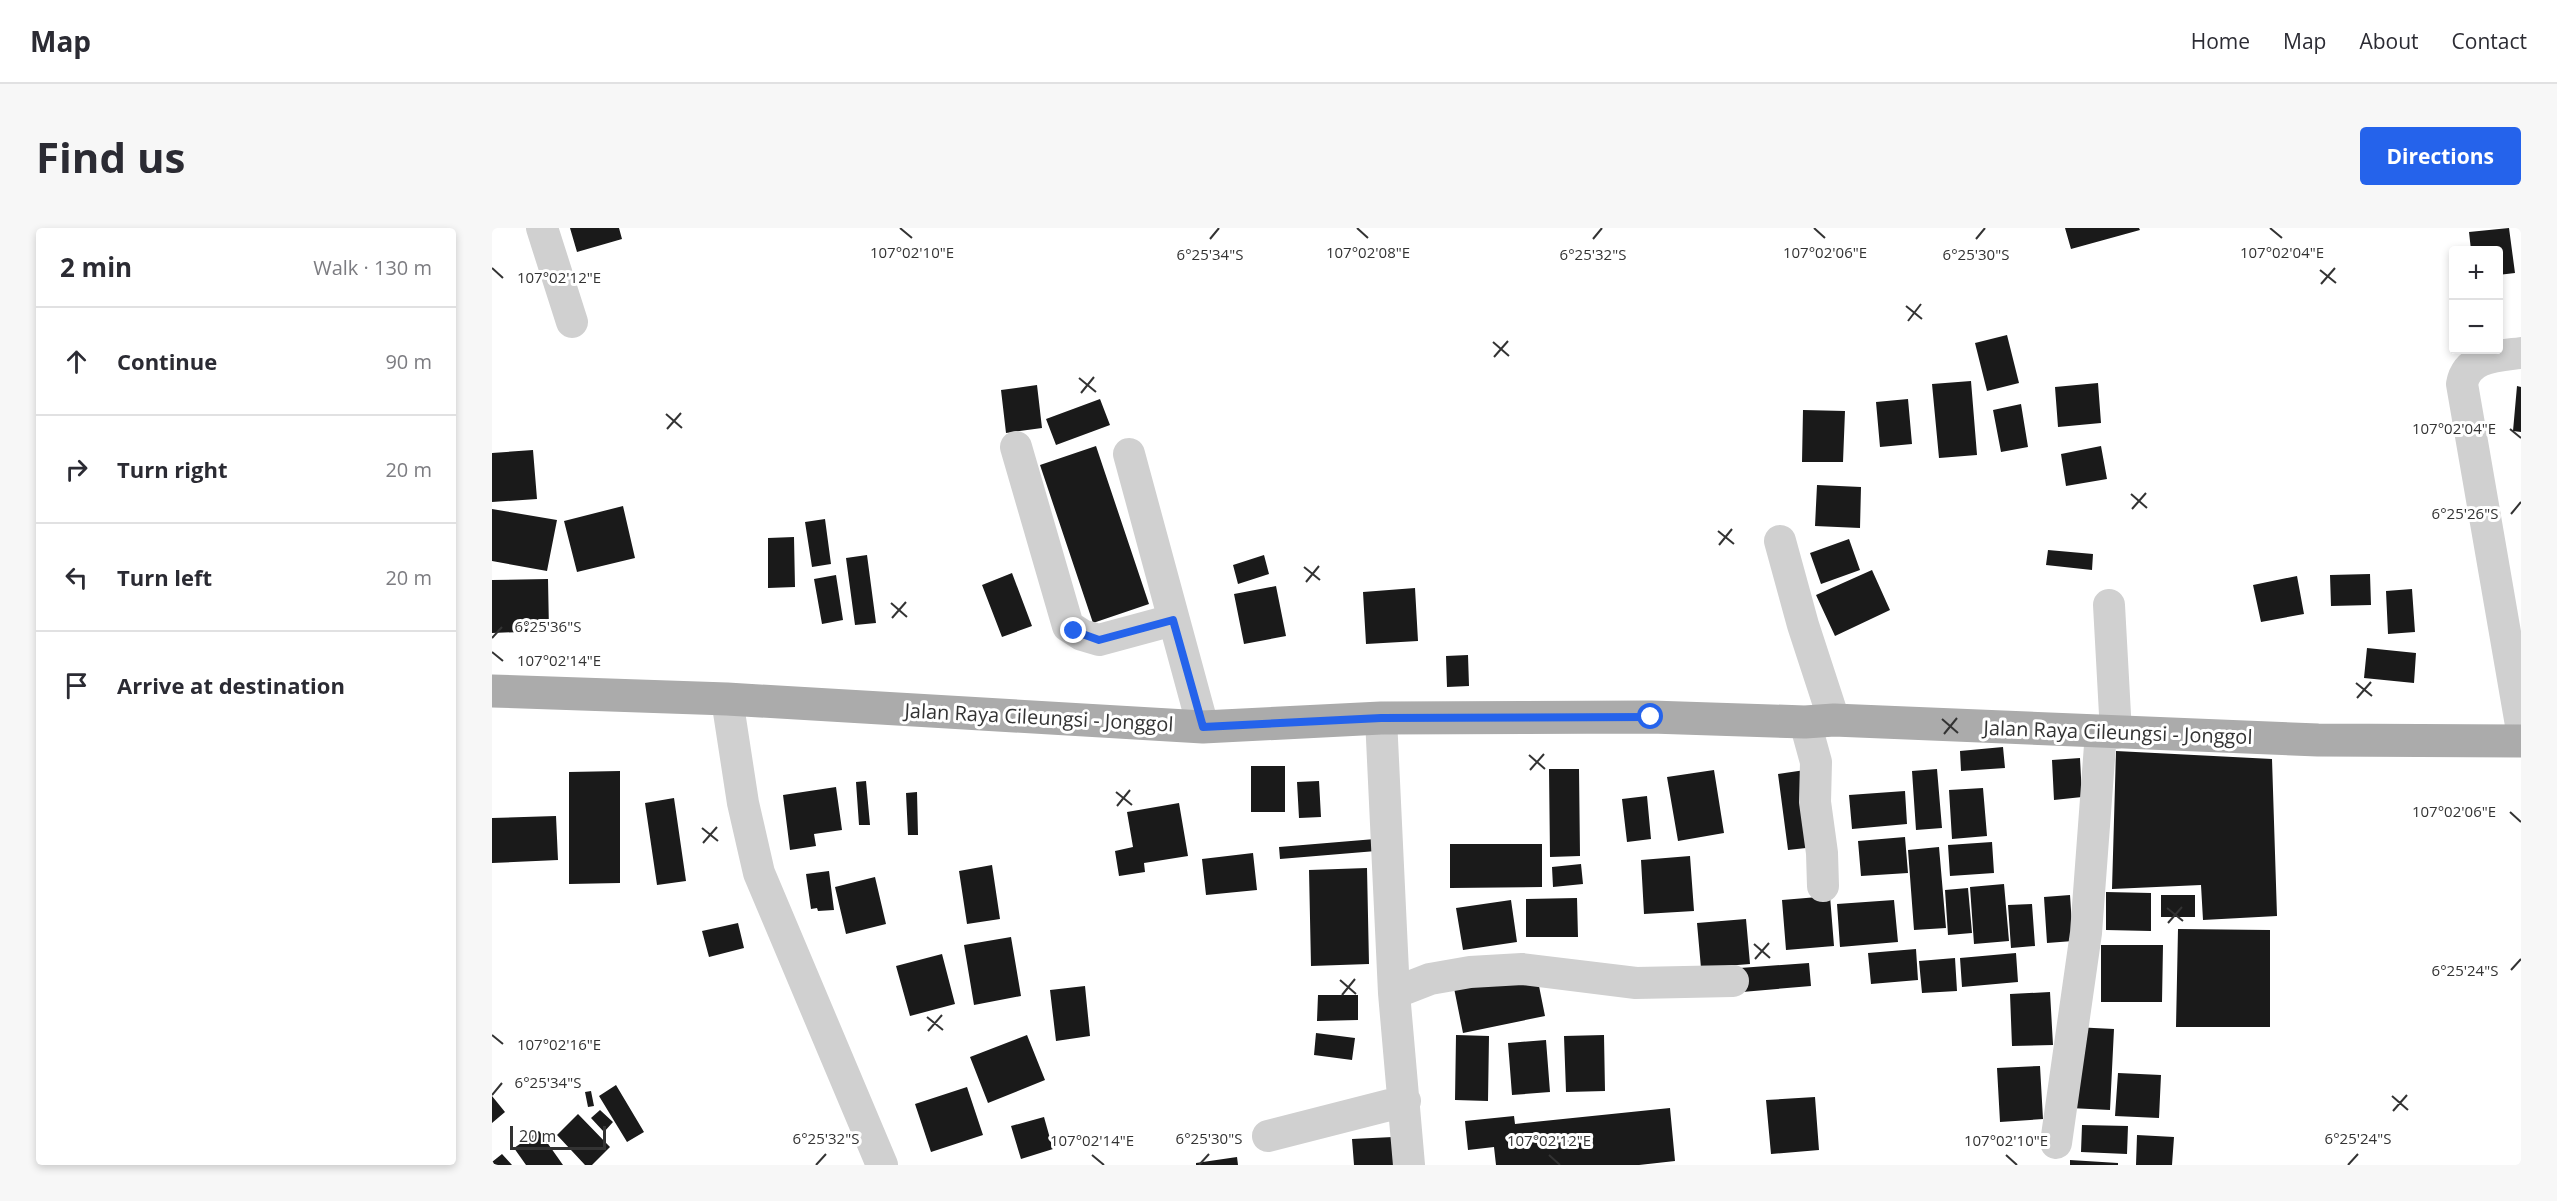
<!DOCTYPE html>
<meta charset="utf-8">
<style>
body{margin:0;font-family:"Open Sans",sans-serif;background:#f7f7f7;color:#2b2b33}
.controls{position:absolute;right:18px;top:18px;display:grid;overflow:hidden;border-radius:6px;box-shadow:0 3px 9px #0003}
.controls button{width:54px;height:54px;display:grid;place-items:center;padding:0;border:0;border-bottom:2px solid #e1e1e2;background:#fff;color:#2b2b33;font:30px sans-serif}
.scale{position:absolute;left:18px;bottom:15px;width:96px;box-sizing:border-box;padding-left:6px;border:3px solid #333;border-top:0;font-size:16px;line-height:21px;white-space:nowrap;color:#333;-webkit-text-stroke:4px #fff;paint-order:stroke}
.stop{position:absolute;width:18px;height:18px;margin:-14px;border:4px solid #2563eb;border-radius:50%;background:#fff}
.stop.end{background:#2563eb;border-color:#fff;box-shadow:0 2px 6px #0008}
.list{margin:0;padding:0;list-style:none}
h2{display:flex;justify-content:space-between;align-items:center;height:78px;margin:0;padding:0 24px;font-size:26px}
h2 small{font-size:20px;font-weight:400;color:#7c7c81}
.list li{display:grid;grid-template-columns:39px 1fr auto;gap:18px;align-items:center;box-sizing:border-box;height:108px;padding:0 24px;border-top:2px solid #e1e1e2}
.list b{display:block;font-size:22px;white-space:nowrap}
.list em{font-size:20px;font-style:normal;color:#7c7c81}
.icon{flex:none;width:33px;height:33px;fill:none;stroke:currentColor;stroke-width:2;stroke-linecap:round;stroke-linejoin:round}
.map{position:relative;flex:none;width:2029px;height:937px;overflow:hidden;border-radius:6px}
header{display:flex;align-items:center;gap:36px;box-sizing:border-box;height:84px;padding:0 30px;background:#fff;border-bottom:2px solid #e1e1e2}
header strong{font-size:28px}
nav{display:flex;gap:33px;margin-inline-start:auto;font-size:21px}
.intro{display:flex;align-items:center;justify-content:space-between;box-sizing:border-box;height:144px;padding:0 36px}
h1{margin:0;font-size:42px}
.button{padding:15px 27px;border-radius:6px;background:#2563eb;color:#fff;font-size:21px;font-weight:700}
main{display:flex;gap:36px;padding:0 36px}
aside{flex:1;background:#fff;border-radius:6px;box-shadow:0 3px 9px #0003}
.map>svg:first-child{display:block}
</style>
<header>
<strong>Map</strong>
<nav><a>Home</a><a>Map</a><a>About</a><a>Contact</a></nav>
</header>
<div class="intro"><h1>Find us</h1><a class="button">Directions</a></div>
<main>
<aside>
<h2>2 min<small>Walk · 130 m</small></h2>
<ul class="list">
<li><svg class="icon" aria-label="ahead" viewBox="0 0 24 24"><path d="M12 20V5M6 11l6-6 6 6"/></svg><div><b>Continue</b></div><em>90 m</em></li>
<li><svg class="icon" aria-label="right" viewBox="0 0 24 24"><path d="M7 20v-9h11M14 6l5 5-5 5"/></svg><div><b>Turn right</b></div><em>20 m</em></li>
<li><svg class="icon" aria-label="left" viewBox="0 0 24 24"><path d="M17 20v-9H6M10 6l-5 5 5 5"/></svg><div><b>Turn left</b></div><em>20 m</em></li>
<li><svg class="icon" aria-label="arrive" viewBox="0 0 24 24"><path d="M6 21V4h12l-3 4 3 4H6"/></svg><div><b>Arrive at destination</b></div></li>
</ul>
</aside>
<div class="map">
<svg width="2029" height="937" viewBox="0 0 2029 937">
<rect width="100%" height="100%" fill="#fff"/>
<path fill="#1a1a1a" d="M78,0H127L130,11L85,24Z
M1573,0H1647L1648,2L1579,21Z
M2017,0L2023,45L2006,47V22H1979L1977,4Z
M1515,107L1527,155L1495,163L1483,115Z
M1479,153L1485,227L1447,230L1440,156Z
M1606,155L1609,195L1566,199L1563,159Z
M545,157L550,200L514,205L509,162Z
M2025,158L2029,159V204L2021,203Z
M608,171L618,197L564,217L554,191Z
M1416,171L1420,216L1388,219L1384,174Z
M1529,176L1536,219L1509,224L1501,182Z
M1311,182L1353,183L1351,234H1310Z
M604,218L657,376L601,395L548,237Z
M1609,218L1615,251L1574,258L1569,226Z
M41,222L45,271L0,274V225Z
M1325,257L1369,259L1368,300L1323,298Z
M131,278L143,330L85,344L72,293Z
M0,281L65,292L55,343L0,333Z
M333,291L339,336L320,339L313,294Z
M302,309L303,359L276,360V310Z
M1357,311L1368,342L1329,356L1318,325Z
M1556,322L1601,326L1600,342L1554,337Z
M375,327L384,395L363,397L354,330Z
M772,327L777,346L746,356L741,337Z
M1380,342L1398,382L1343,408L1324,367Z
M520,345L540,398L510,409L490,357Z
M1878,346L1879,377L1839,378L1838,347Z
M344,347L351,392L330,396L322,351Z
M1805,348L1812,386L1769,394L1761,357Z
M56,351L57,403L0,405V352Z
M784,358L794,408L752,416L742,366Z
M923,360L926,413L874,416L871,364Z
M1920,361L1923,404L1896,406L1894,363Z
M1875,420L1924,425L1922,455L1872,450Z
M976,427L977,458L955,459L954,428Z
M1511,519L1513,540L1469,543L1468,523Z
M1624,523L1780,531L1785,688L1711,692L1709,657L1620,661Z
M1588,530L1590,569L1562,572L1560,532Z
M759,538H793V584H759Z
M1057,541H1087L1088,628L1058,629Z
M1445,541L1450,600L1424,602L1420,543Z
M1222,542L1232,605L1186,613L1175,549Z
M1313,542L1323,619L1296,622L1286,546Z
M128,543V655L77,656V544Z
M374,553L378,597H367L364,554Z
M827,553L829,589L807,590L805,554Z
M344,559L350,602L322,606L324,618L298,622L291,567Z
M1491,560L1495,608L1460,611L1457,562Z
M1413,563L1415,596L1360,601L1357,567Z
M425,564L426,607H416L414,565Z
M1155,568L1159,611L1135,614L1130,571Z
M182,570L194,653L165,657L153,575Z
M687,575L696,628L652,635L653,644L627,648L623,623L641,619L635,584Z
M64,588L66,632L0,635V590Z
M1413,609L1416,645L1369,648L1366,613Z
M883,611L884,623L788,631L787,619Z
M1500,614L1502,645L1458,648L1456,617Z
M958,616H1050V659L958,660Z
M1447,619L1454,700L1422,702L1416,622Z
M761,625L765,662L714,667L710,631Z
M1198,628L1202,683L1152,686L1149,632Z
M1089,636L1091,656L1061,659L1060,639Z
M500,637L508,691L475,696L467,643Z
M875,640L877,736L819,738L817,642Z
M337,643L342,682L326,683L325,680L319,681L314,646Z
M383,649L394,696L354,706L343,659Z
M1512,656L1517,713L1482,716L1478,659Z
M1476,660L1480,705L1456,707L1453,662Z
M1614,664L1659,665V703L1614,702Z
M1578,667L1581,713L1555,715L1552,669Z
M1669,667H1703V689H1669Z
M1338,668L1342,718L1294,722L1290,672Z
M1085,670L1086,709H1034V671Z
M1019,672L1025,714L971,722L964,680Z
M1402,672L1406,714L1348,719L1345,676Z
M1540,676L1543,718L1519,720L1516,677Z
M1254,691L1258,736L1209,740L1205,695Z
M246,695L252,720L217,729L210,703Z
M1686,701L1778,702V799H1684Z
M519,709L529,768L482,777L472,717Z
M1609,717H1671L1670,774H1609Z
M1424,721L1426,752L1379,756L1376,725Z
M1524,725L1526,754L1470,759L1468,730Z
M450,726L463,776L418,788L404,738Z
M1463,730L1465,763L1430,765L1427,733Z
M1317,735L1319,758L1250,764L1248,740Z
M1044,743L1053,788L971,805L962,760Z
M593,758L598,808L564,813L558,762Z
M1558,764L1561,817L1520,818L1518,766Z
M826,767H866V792L825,793Z
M1582,799L1622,801L1618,882L1578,880Z
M824,805L863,810L860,832L822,827Z
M535,807L553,852L496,875L478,829Z
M964,807L997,808L996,873L963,872Z
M1112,807L1113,863L1074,864L1072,808Z
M1054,812L1058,864L1020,867L1016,815Z
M1548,838L1551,891L1508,894L1505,840Z
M1626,845L1669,847L1667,890L1623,888Z
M124,857L152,904L135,914L107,868Z
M475,859L491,907L439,924L423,876Z
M99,863L102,878L96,879L93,864Z
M0,868L13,884L0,895Z
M1323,869L1327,922L1279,926L1274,872Z
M1178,880L1183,933L1147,937H1004L1002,919L976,922L973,893L1022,888L1023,896Z
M108,882L121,894L112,904L99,890Z
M86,886L118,919L100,937H93L65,907Z
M552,889L561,921L529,931L519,898Z
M1590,897L1636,898L1635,926L1589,924Z
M47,903L71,937H34L22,920Z
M1645,907L1682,909L1680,937H1644Z
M901,909L902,937H862L860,911Z
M10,926L20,937H0V934Z
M745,929L746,937H704V935Z
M1578,932L1626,935V937H1578Z"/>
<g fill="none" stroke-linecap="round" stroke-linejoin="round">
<path stroke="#d0d0d0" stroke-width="32" d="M50,0L80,94
M2029,125C2006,128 1975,128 1970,156L2029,497
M524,219L576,398L590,407L607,412L681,392
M637,226L711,499
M1288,313L1311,397L1342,492
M1617,377L1624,505
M235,471L251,575L267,645L390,937
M889,490L902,765L917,937
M1313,494L1324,534L1323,574L1330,625L1331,658
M902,765L938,751L978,744L1030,741L1144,755L1241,753
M776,908L913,873
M1564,915L1594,705L1609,504"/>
<path stroke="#ababab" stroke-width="33" d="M0,463L235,471L711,499L889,490L1159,489L1313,494L1342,492L1826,512L2029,513"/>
</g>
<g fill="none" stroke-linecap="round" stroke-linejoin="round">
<path stroke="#2563eb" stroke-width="8" d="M582,403L607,412L681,392L711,499L889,490L1159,489"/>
</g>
<path fill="none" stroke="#333" stroke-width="2" d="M408,0L420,10M865,0L876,10M1322,0L1333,10M1778,0L1790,10M718,11L727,0M1101,11L1110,0M1484,11L1493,0M0,40L11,50M1828,42L1844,55M1829,56L1843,40M1414,78L1430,91M1416,93L1429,76M1001,114L1017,128M1002,129L1016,113M587,150L604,164M589,165L602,149M174,186L190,200M175,201L189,185M2018,201L2029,210M1639,266L1655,280M1640,281L1654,265M2019,286L2029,274M1226,303L1242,316M1227,317L1240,301M812,339L828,352M814,354L827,338M399,375L415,389M400,390L414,374M0,410L10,399M0,424L11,433M1864,455L1880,468M1865,470L1879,454M1450,491L1466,505M1452,506L1465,490M1037,527L1053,541M1038,542L1052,526M624,564L640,577M625,578L638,562M2018,584L2029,594M210,600L226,613M211,615L225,599M1675,680L1691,693M1676,695L1690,679M1262,716L1278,730M1263,731L1277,715M2019,742L2029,731M848,752L864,766M850,767L863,751M435,789L451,802M436,803L450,787M0,807L11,816M0,867L10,855M1900,868L1916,882M1901,883L1915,867M600,927L612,937M1057,927L1068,937M1514,927L1525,937M324,937L334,926M707,937L717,926M1856,937L1866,926"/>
<g text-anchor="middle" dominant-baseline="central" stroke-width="6" stroke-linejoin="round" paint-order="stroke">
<g font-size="20" fill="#333" stroke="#fff">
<text transform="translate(547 489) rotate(3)">Jalan Raya Cileungsi - Jonggol</text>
<text transform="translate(1626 504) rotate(2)">Jalan Raya Cileungsi - Jonggol</text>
</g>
</g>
<g font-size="15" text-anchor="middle" fill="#333" stroke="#fff" stroke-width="6" stroke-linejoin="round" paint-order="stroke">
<text x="876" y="30">107°02'08"E</text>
<text x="420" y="30">107°02'10"E</text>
<text x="1333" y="30">107°02'06"E</text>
<text x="1790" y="30">107°02'04"E</text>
<text x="718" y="32">6°25'34"S</text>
<text x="1101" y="32">6°25'32"S</text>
<text x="1484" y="32">6°25'30"S</text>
<text x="67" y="55">107°02'12"E</text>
<text x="1962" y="206">107°02'04"E</text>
<text x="1973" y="291">6°25'26"S</text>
<text x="56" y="404">6°25'36"S</text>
<text x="67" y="438">107°02'14"E</text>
<text x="1962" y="589">107°02'06"E</text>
<text x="1973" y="748">6°25'24"S</text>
<text x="67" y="822">107°02'16"E</text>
<text x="56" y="860">6°25'34"S</text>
<text x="334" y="916">6°25'32"S</text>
<text x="717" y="916">6°25'30"S</text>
<text x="1866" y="916">6°25'24"S</text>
<text x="600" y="918">107°02'14"E</text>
<text x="1057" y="918">107°02'12"E</text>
<text x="1514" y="918">107°02'10"E</text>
</g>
</svg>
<div class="controls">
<button>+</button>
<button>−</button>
</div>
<div class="scale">20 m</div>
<div class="stop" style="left:1159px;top:489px"></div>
<div class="stop end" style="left:582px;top:403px"></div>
</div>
</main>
